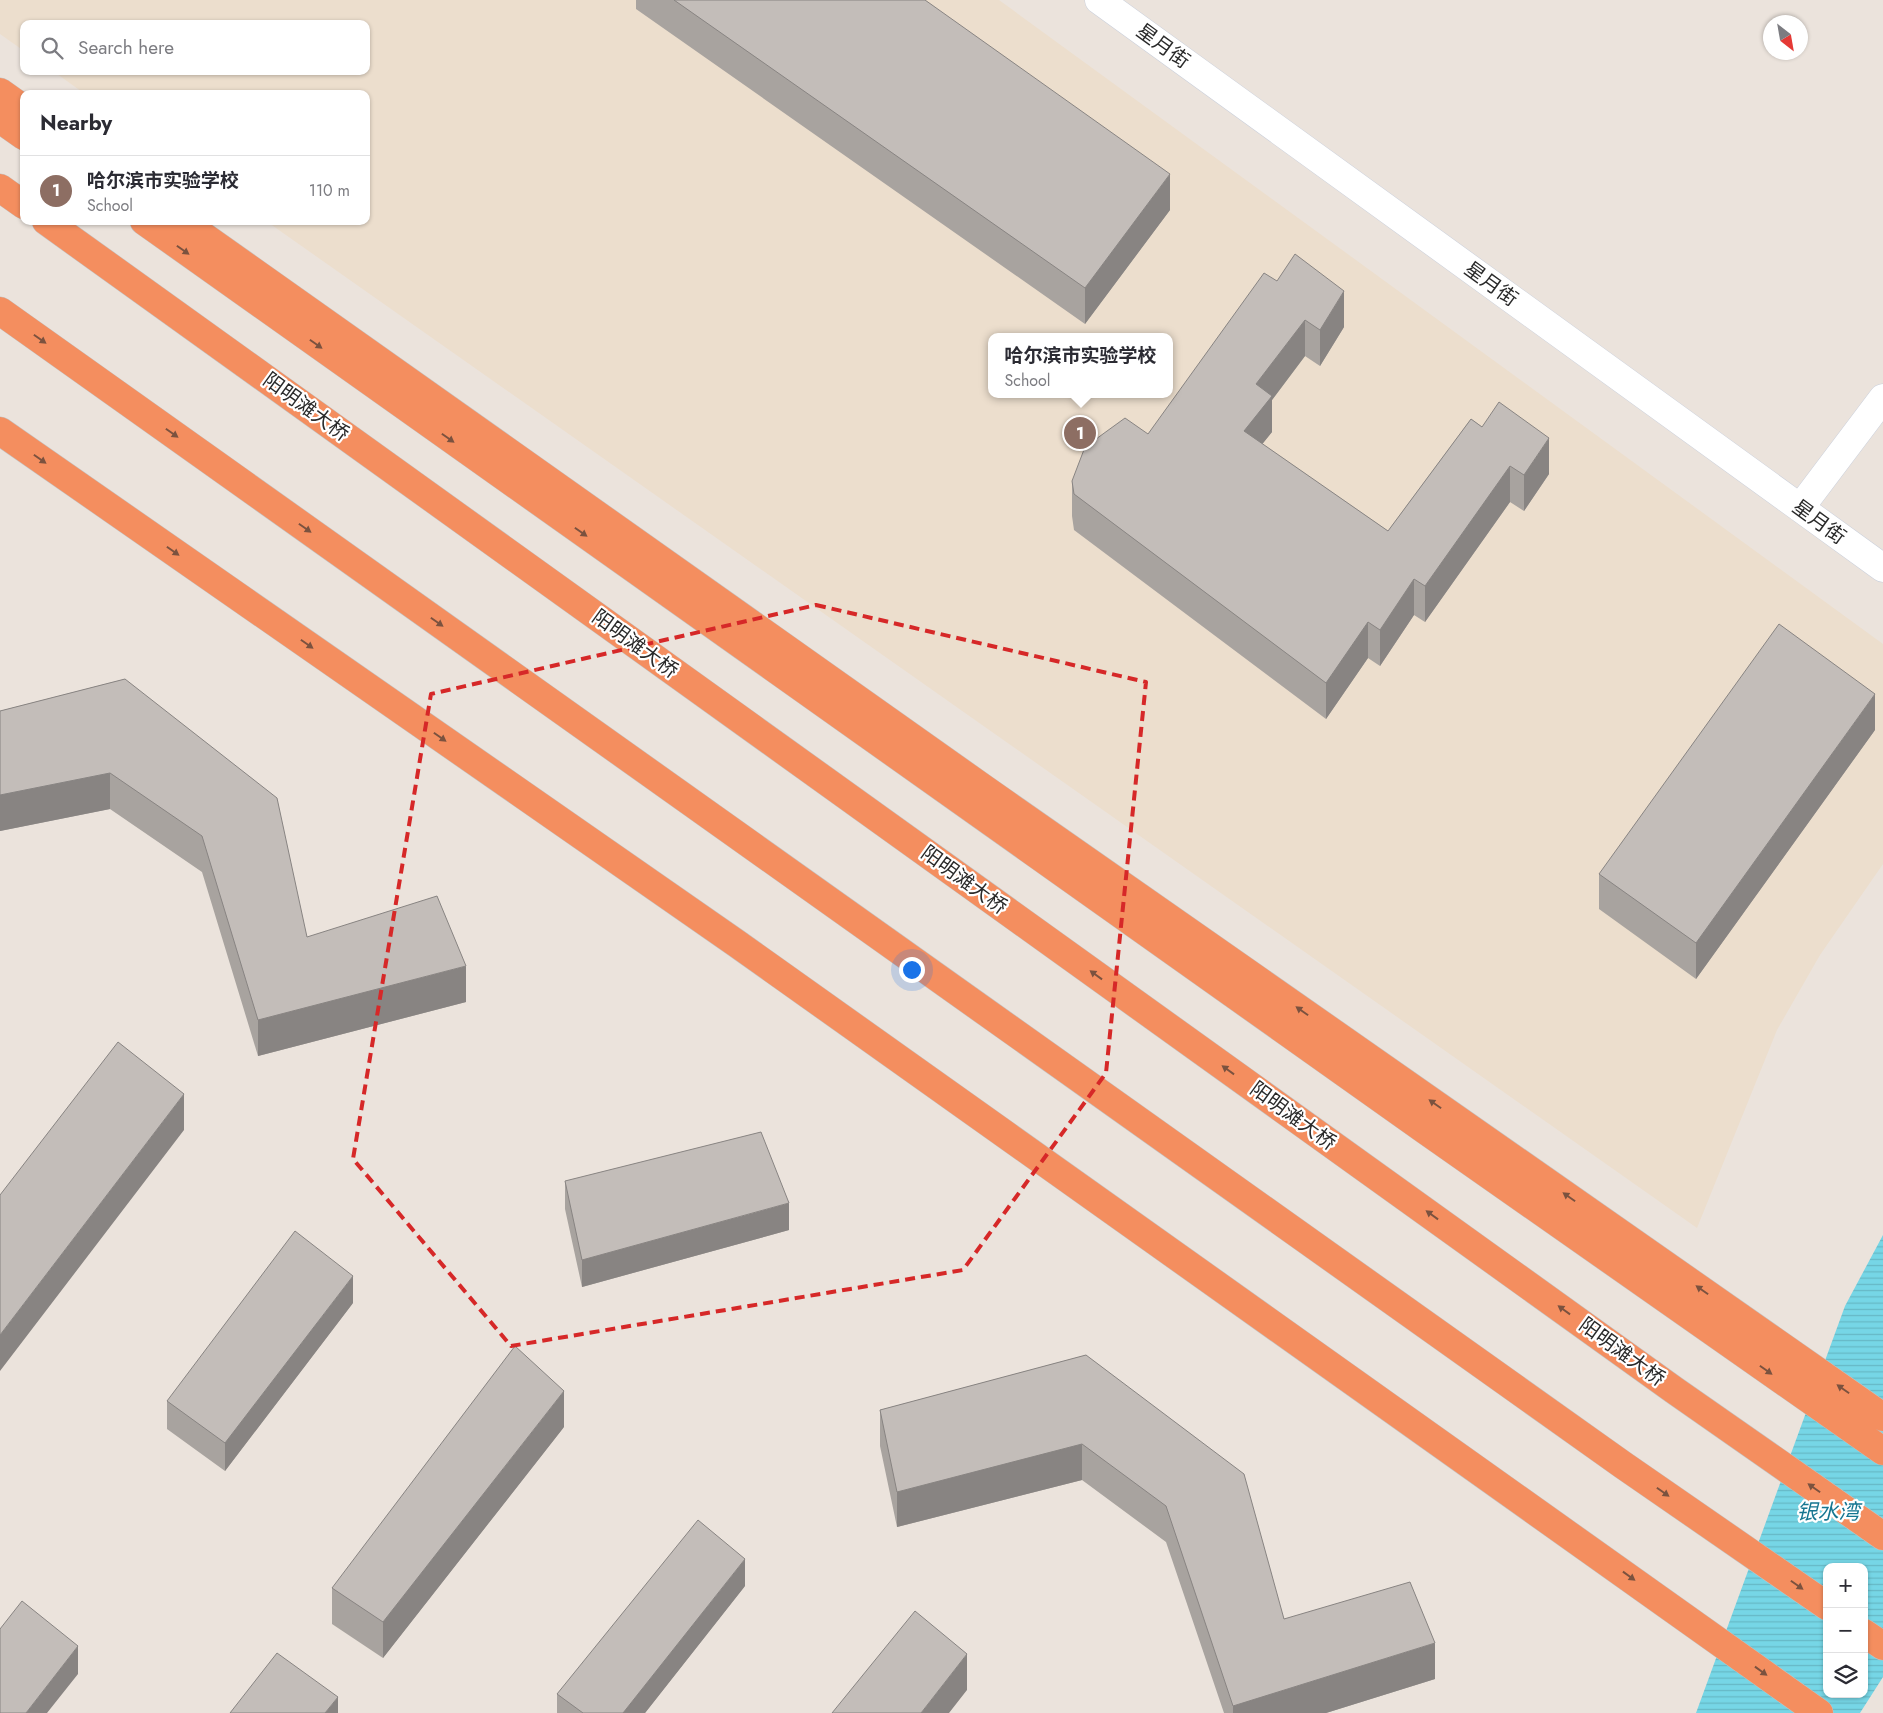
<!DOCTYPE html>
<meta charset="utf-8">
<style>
body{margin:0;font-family:Jost,"Noto Sans SC",sans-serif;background:#f2f2f3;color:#2b2b33}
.controls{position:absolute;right:15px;bottom:15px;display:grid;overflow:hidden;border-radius:10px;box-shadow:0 1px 4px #0004}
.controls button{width:45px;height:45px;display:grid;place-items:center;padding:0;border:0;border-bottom:1px solid #e1e1e2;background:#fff;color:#2b2b33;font:25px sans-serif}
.compass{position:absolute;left:1763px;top:15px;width:45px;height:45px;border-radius:50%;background:#fff;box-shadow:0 1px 4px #0004;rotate:149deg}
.you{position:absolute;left:911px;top:969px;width:18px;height:18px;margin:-12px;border:4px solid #fff;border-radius:50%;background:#1a73e8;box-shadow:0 0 0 8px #1a73e833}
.badge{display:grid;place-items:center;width:32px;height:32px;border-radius:50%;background:#111827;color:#fff;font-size:16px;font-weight:700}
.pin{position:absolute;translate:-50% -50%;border:2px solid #fff;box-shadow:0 1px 5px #0006}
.popup{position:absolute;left:988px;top:333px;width:185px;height:65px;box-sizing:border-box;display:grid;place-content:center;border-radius:10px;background:#fff;filter:drop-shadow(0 1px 4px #0005);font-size:16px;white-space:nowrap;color:#7c7c81}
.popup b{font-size:19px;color:#2b2b33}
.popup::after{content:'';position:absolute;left:50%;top:100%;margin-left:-10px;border:10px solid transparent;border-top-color:#fff}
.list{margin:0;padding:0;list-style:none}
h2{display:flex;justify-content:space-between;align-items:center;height:65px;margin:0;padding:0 20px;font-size:21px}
h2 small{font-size:16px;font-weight:400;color:#7c7c81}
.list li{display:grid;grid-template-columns:32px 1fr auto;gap:15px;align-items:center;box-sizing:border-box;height:70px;padding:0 20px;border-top:1px solid #e1e1e2}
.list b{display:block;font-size:19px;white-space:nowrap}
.list p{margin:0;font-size:16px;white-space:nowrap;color:#7c7c81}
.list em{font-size:16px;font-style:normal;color:#7c7c81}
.icon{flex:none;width:28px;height:28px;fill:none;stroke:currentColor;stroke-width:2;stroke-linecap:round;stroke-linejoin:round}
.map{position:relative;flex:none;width:1883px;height:1713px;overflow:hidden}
.search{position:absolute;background:#fff;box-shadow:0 1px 4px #0004;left:20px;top:20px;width:350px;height:55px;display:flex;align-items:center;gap:12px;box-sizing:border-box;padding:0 18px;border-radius:10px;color:#7c7c81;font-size:19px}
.panel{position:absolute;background:#fff;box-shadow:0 1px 4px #0004;left:20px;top:90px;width:350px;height:135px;border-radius:10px}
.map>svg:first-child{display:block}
</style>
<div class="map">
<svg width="1883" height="1713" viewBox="0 0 1883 1713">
<defs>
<pattern id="water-rules" width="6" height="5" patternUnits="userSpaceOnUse" patternTransform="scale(1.25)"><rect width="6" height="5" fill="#76d6e6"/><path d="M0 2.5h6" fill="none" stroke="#66b8c5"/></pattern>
</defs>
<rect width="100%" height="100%" fill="#ebe3dc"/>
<path fill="#ecdecd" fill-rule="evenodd" d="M0,0H999L1883,644V864L1820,955L1777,1030L1697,1228L266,221H366V94H85L53,71H366V24H24V51L0,34ZM991,337H1169V394H991Z"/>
<path fill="url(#water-rules)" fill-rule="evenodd" d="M1883,1235V1677L1860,1713H1696L1845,1306ZM1827,1567H1864V1694H1827Z"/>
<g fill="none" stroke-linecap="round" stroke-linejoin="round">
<defs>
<path id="minor" d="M1099,0L1883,568
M1800,508L1883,398"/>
<path id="highway" d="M0,92L24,109
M0,119L24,136
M0,188L24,205
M46,221L1674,1390L1883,1536
M144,221L1425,1130L1883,1451
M182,221L986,790L1883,1417
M0,311L1623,1465L1827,1606
M0,431L736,943L1819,1713
M1864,1633L1883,1646"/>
</defs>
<use href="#minor" stroke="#cbd0db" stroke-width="29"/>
<use href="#highway" stroke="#c3c3c3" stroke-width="29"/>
<use href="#minor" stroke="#fff" stroke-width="28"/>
<use href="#highway" stroke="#f48e5f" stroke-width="28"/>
</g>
<path fill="#a8a39f" d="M636,0H925L1170,210L1085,324L636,9Z
M1277,281L1344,327L1320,366L1305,356L1272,400V432L1262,444L1388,531L1471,419L1549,474L1524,511L1510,502L1425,622L1414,615L1380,666L1368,658L1326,719L1074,530L1072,516V481L1148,434Z
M125,679L307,937L466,1002L258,1056L202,872L110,809L0,831V711Z
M1875,730L1696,979L1599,909V874Z
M565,1181L789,1230L582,1287L565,1209Z
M353,1303L225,1471L167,1429V1401Z
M1086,1355L1284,1619L1435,1679L1326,1713H1224L1166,1542L1082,1480L897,1527L880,1446V1410Z
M564,1427L383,1658L332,1624V1588Z
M745,1586L645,1713H557V1694Z"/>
<path fill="#888482" d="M1170,174V210L1085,324V288Z
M1344,291V327L1320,366V330Z
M1305,320V356L1272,400V432L1244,467V431L1256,384Z
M1549,438V474L1524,511V475Z
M1510,466V502L1425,622V586Z
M1414,579V615L1380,666V630Z
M1368,622V658L1326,719V683Z
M1875,694V730L1696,979V943Z
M110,773V809L0,831V795Z
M466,966V1002L258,1056V1020Z
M184,1094V1130L0,1371V1335Z
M789,1203V1230L582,1287V1260Z
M353,1276V1303L225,1471V1443Z
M564,1391V1427L383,1658V1622Z
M1082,1444V1480L897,1527V1492Z
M745,1559V1586L645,1713H623Z
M1435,1643V1679L1326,1713H1233V1706Z
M78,1646V1674L47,1713H26Z
M967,1654V1690L949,1713H921Z
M338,1697V1713H325Z"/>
<path fill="#c3bdb9" stroke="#888482" d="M674,0H925L1170,174L1085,288Z
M1295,254L1344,291L1320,330L1305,320L1256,384L1272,396L1244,431L1388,531L1471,419L1482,427L1499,402L1549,438L1524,475L1510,466L1425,586L1414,579L1380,630L1368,622L1326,683L1074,494L1072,481L1085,447L1125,418L1148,434L1264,273L1277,281Z
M1779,624L1875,694L1696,943L1599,874Z
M125,679L277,798L307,937L437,896L466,966L258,1020L202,836L110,773L0,795V711Z
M118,1042L184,1094L0,1335V1195Z
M761,1132L789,1203L582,1260L565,1181Z
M295,1231L353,1276L225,1443L167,1401Z
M515,1346L564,1391L383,1622L332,1588Z
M1086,1355L1244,1474L1284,1619L1410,1582L1435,1643L1233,1706L1166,1506L1082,1444L897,1492L880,1410Z
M698,1520L745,1559L623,1713H583L557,1694Z
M22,1601L78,1646L26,1713H0V1629Z
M915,1611L967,1654L921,1713H832Z
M277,1653L338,1697L325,1713H230Z"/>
<defs><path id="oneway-solid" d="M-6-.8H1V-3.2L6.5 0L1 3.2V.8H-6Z" transform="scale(1.25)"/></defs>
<g fill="#7b523f">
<use href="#oneway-solid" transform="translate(183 250) rotate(35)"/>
<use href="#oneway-solid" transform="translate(40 339) rotate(35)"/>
<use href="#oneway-solid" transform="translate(316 344) rotate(35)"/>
<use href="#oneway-solid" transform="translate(172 433) rotate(35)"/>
<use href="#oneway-solid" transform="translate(448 438) rotate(35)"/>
<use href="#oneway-solid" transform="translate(40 459) rotate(35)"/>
<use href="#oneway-solid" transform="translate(305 528) rotate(35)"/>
<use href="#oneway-solid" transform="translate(581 532) rotate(35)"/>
<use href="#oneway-solid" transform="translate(173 551) rotate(35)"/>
<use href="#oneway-solid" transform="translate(437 622) rotate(35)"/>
<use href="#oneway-solid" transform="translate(307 644) rotate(35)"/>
<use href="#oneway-solid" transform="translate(440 737) rotate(35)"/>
<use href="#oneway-solid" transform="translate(1096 975) rotate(-144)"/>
<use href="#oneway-solid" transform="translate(1302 1011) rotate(-145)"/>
<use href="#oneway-solid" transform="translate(1228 1070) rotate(-144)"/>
<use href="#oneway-solid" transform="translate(1435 1104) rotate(-145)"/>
<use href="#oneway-solid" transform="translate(1569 1197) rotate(-145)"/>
<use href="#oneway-solid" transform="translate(1432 1215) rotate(-144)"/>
<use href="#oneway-solid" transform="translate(1702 1290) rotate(-145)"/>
<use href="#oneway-solid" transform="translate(1564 1310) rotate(-144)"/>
<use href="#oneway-solid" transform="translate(1766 1370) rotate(35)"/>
<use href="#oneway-solid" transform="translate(1843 1389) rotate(-145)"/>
<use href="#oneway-solid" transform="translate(1814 1488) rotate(-145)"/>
<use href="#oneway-solid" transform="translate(1663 1492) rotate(35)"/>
<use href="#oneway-solid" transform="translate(1629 1576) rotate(36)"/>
<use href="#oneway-solid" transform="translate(1797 1585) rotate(35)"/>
<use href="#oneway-solid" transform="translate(1761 1671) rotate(36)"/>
</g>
<path fill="none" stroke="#d62828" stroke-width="4" stroke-dasharray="10 6" stroke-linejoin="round" d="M816,605L1146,682L1106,1073L963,1270L511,1346L353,1159L431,694Z"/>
<g text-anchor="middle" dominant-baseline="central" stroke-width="4.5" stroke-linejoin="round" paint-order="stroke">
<g font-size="20" fill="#2a2a2a" stroke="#fff">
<text transform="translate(1163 46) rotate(36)">星月街</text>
<text transform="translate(1491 284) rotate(36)">星月街</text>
<text transform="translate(306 407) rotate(36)">阳明滩大桥</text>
<text transform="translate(1819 522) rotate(36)">星月街</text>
<text transform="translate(635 644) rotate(36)">阳明滩大桥</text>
<text transform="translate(964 880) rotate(36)">阳明滩大桥</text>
<text transform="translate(1293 1116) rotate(36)">阳明滩大桥</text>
<text transform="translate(1622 1352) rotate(36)">阳明滩大桥</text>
</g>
<g font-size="21" font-style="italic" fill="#167691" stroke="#fff">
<text x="1828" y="1512">银水湾</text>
</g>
</g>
</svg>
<div class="controls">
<button>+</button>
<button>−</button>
<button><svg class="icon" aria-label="layers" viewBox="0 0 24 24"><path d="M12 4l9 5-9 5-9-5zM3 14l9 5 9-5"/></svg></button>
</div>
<svg class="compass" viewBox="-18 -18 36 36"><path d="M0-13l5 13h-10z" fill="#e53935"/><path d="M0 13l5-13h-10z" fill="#7c7c81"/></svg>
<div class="you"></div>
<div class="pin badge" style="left:1080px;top:433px;background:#8d6e63">1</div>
<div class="popup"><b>哈尔滨市实验学校</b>School</div>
<div class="search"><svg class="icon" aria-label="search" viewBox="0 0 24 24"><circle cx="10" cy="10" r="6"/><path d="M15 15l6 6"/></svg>Search here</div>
<section class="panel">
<h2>Nearby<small></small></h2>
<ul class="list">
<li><span class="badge" style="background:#8d6e63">1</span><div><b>哈尔滨市实验学校</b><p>School</p></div><em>110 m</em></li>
</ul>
</section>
</div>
